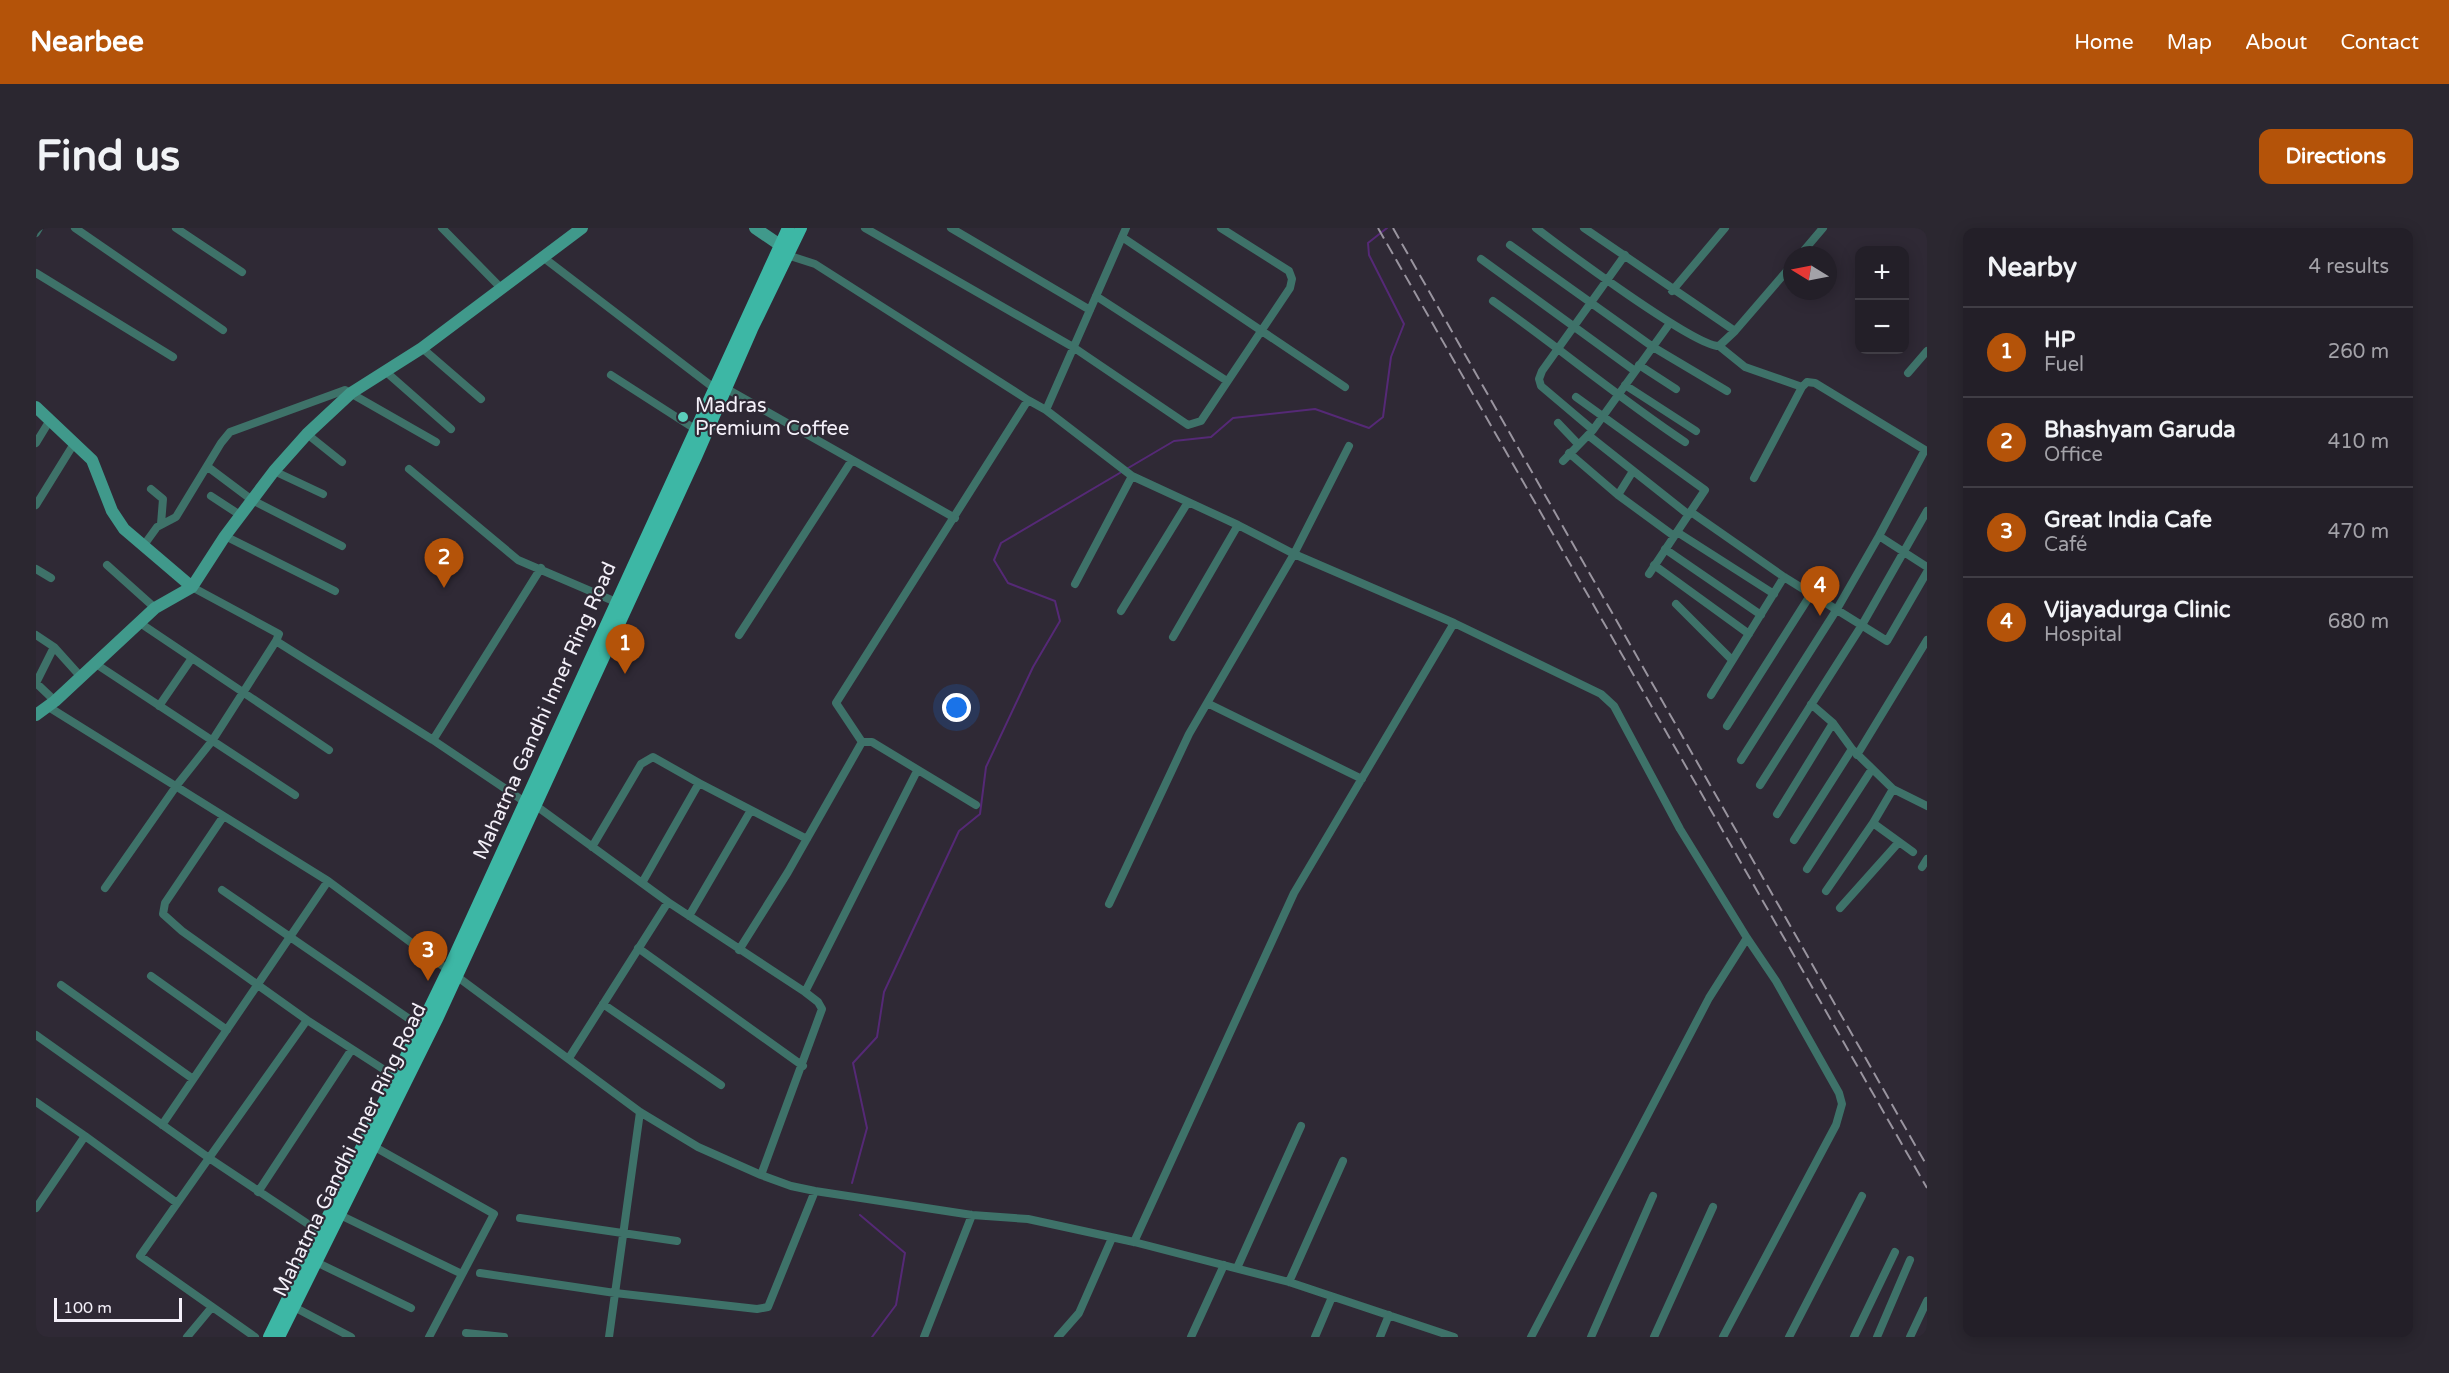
<!DOCTYPE html>
<meta charset="utf-8">
<style>
body{margin:0;font-family:"Varela Round",sans-serif;background:#2b2730;color:#f1f3f6}
.controls{position:absolute;right:18px;top:18px;display:grid;overflow:hidden;border-radius:12px;box-shadow:0 3px 15px #0003}
.controls button{width:54px;height:54px;display:grid;place-items:center;padding:0;border:0;border-bottom:2px solid #403d45;background:#231f28;color:#f1f3f6;font:30px sans-serif}
.compass{position:absolute;left:1747px;top:18px;width:54px;height:54px;border-radius:50%;background:#231f28;box-shadow:0 3px 15px #0003;rotate:280deg}
.scale{position:absolute;left:18px;bottom:15px;width:128px;box-sizing:border-box;padding-left:6px;border:3px solid #f4f0f9;border-top:0;font-size:16px;line-height:21px;white-space:nowrap;color:#f4f0f9;-webkit-text-stroke:4px #2f2935;paint-order:stroke}
.you{position:absolute;left:921px;top:480px;width:21px;height:21px;margin:-15px;border:4px solid #fff;border-radius:50%;background:#1a73e8;box-shadow:0 0 0 9px #1a73e833}
.badge{display:grid;place-items:center;width:39px;height:39px;border-radius:50%;background:#b45309;color:#fff;font-size:20px;font-weight:700}
.pin{position:absolute;translate:-50% -50px;filter:drop-shadow(0 2px 3px #0008)}
.pin::after{content:'';position:absolute;top:32px;width:21px;height:18px;background:inherit;clip-path:polygon(0 0,100% 0,50% 100%)}
.list{margin:0;padding:0;list-style:none}
h2{display:flex;justify-content:space-between;align-items:center;height:78px;margin:0;padding:0 24px;font-size:26px}
h2 small{font-size:20px;font-weight:400;color:#a3a2a8}
.list li{display:grid;grid-template-columns:39px 1fr auto;gap:18px;align-items:center;box-sizing:border-box;height:90px;padding:0 24px;border-top:2px solid #403d45}
.list b{display:block;font-size:22px;white-space:nowrap}
.list p{margin:0;font-size:20px;white-space:nowrap;color:#a3a2a8}
.list em{font-size:20px;font-style:normal;color:#a3a2a8}
.map{position:relative;flex:none;width:1891px;height:1109px;overflow:hidden;border-radius:12px}
header{display:flex;align-items:center;gap:36px;box-sizing:border-box;height:84px;padding:0 30px;background:#b45309;color:#fff}
header strong{font-size:28px}
nav{display:flex;gap:33px;margin-inline-start:auto;font-size:21px}
.intro{display:flex;align-items:center;justify-content:space-between;box-sizing:border-box;height:144px;padding:0 36px}
h1{margin:0;font-size:42px}
.button{padding:15px 27px;border-radius:12px;background:#b45309;color:#fff;font-size:21px;font-weight:700}
main{display:flex;gap:36px;padding:0 36px}
aside{flex:1;background:#231f28;border-radius:12px;box-shadow:0 3px 15px #0003}
.map>svg:first-child{display:block}
</style>
<header>
<strong>Nearbee</strong>
<nav><a>Home</a><a>Map</a><a>About</a><a>Contact</a></nav>
</header>
<div class="intro"><h1>Find us</h1><a class="button">Directions</a></div>
<main>
<div class="map">
<svg width="1891" height="1109" viewBox="0 0 1891 1109">
<rect width="100%" height="100%" fill="#2f2935"/>
<g fill="none" stroke-linecap="round" stroke-linejoin="round">
<path stroke="#552976" stroke-width="2" d="M816,955L831,900L817,835L841,809L848,764L923,603L944,586L950,539L997,439L1024,393L1019,373L972,355L958,332L965,315L1138,213L1175,209L1197,190L1279,181L1333,200L1347,189L1355,129L1368,96L1333,27L1332,15L1351,0
M824,987L869,1025L860,1077L836,1109"/>
<path stroke="#3e7269" stroke-width="8" d="M39,0L187,102
M140,0L206,44
M406,0L466,61
M829,0L1037,119L1152,197L1165,193L1254,60L1256,51L1253,43L1185,0
M915,0L1054,82
M1500,0C1526,20 1659,119 1683,118L1699,103
M1548,0L1699,103L1756,37
M0,5L3,0
M1086,9L1309,159
M1474,17L1617,119L1691,163
M751,27L779,36L992,172
M1764,27L1787,0
M508,30L678,160
M1445,31L1599,143
M0,45L137,129
M1636,63L1689,0
M1060,68L1191,153
M1457,73C1522,119 1583,170 1649,214
M1683,118L1709,139L1766,159
M386,120L445,171
M1603,137L1640,161
M349,143L415,201
M1872,145L1891,123
M575,147L659,201
M1589,157L1660,203
M691,161L919,290
M1540,169L1669,262L1613,346
M1010,182L1090,0
M1522,195L1542,216
M1557,202L1505,158L1503,151L1506,143L1589,27
M271,206L306,234
M1552,207L1653,287
M0,215L14,192
M1533,225L1582,267L1638,308
M1527,233L1557,202L1634,95
M172,239L216,272L306,318
M373,241L482,332L580,374
M238,243L287,266
M115,261L127,271L125,296
M1582,267L1597,243
M175,268L204,287
M0,277L39,214
M1655,284L1748,349L1851,413L1891,344
M1641,304L1738,366
M189,308L299,363
M1843,308L1891,339
M108,317L121,299L140,289L185,215L194,204L309,162L400,214
M1629,321L1725,387
M71,337L119,380
M1618,337L1713,406
M0,341L15,350
M1039,356L1096,248
M156,359L243,406L240,413
M1640,376L1696,432
M1085,383L1152,274
M104,395L293,522
M1418,395L1565,466L1578,478L1644,601L1711,710L1740,753L1803,865L1806,876L1800,897L1687,1109
M0,407L18,419L45,449
M703,407L816,232
M1137,409L1202,297
M60,436L259,567
M0,455L18,419
M0,455L19,473
M1675,467L1748,349
M1171,475L1326,551
M1775,476L1797,495L1816,521L1857,561L1891,578
M11,478L292,653L604,884L662,919L725,947L755,958L779,963L936,987L992,991L1098,1014L1253,1054L1418,1109
M123,478L156,430
M1691,498L1775,366
M397,512L505,340
M826,514L800,475L992,172L1010,182L1096,248L1202,297L1258,326L1418,395L1258,665L1098,1014
M1821,527L1891,412
M1705,532L1801,381L1843,308L1889,222L1779,155L1771,154L1766,159L1718,250
M663,555L771,611
M1724,557L1826,397L1891,283
M499,577L632,674
M1741,586L1797,495
M1837,595L1877,624
M1758,612L1816,521
M556,619L605,536L617,529L663,555L606,655
M1886,639L1891,631
M1771,641L1836,541
M69,660L141,557L176,513L240,413L397,512L489,574
M186,662L385,799
M1790,663L1837,595L1857,561
M1073,676L1153,506L1258,326L1313,218
M1804,680L1863,614
M653,688L715,582
M602,720L767,838
M703,722L752,644L826,514H836L940,577
M115,748L191,802
M25,757L157,851
M769,764L881,543
M567,776L685,857
M271,792L361,850
M0,807L173,930L271,792L146,703L127,686L129,675L187,589
M533,830L632,674L769,764L782,774L786,781L725,947
M0,874L49,908
M126,897L292,653
M337,918L458,986L393,1109
M222,964L316,821
M0,980L49,908L141,975
M304,987L426,1046
M484,990L641,1013
M280,1034L375,1080
M1201,1040L1265,898
M444,1045L579,1065L721,1081L732,1079L779,963
M1253,1054L1307,933
M258,1079L315,1109
M430,1105L468,1109
M151,1109L176,1079
M219,1109L104,1028L173,930L284,1004
M573,1109L604,884
M888,1109L936,987
M1022,1109L1043,1085L1076,1010
M1155,1109L1188,1037
M1279,1109L1296,1069
M1344,1109L1353,1087
M1495,1109L1673,770L1711,710
M1555,1109L1617,968
M1618,1109L1677,979
M1753,1109L1826,968
M1818,1109L1859,1024
M1841,1109L1874,1032
M1874,1109L1891,1073"/>
<path stroke="#40998b" stroke-width="12" d="M719,0L744,17
M0,179L56,232L76,283L88,301L156,359
M0,487L19,473L119,380L156,359L189,308L238,243L271,206L315,165L386,120L546,0"/>
<path stroke="#3db7a5" stroke-width="12" d="M233,1109L412,742L752,0
M243,1109L402,789L660,229L716,101L765,0"/>
<path stroke="#99949f" stroke-width="2" stroke-dasharray="12 6" stroke-linecap="butt" d="M1342,0L1891,960
M1357,0L1891,938"/>
</g>
<circle fill="#5bcebb" stroke="#2f2935" stroke-width="2" cx="647" cy="189" r="6"/>
<g text-anchor="middle" dominant-baseline="central" stroke-width="4.5" stroke-linejoin="round" paint-order="stroke">
<g font-size="20" fill="#f4f0f9" stroke="#2f2935" text-anchor="start">
<text x="659" y="178">Madras<tspan x="659" dy="23">Premium Coffee</tspan></text>
</g>
<g font-size="20" fill="#f4f0f9" stroke="#2f2935">
<text transform="translate(509 483) rotate(-66)">Mahatma Gandhi Inner Ring Road</text>
<text transform="translate(314 922) rotate(-64)">Mahatma Gandhi Inner Ring Road</text>
</g>
</g>
</svg>
<div class="controls">
<button>+</button>
<button>−</button>
</div>
<svg class="compass" viewBox="-18 -18 36 36"><path d="M0-13l5 13h-10z" fill="#e53935"/><path d="M0 13l5-13h-10z" fill="#a3a2a8"/></svg>
<div class="scale">100 m</div>
<div class="you"></div>
<div class="pin badge" style="left:589px;top:446px">1</div>
<div class="pin badge" style="left:408px;top:360px">2</div>
<div class="pin badge" style="left:392px;top:753px">3</div>
<div class="pin badge" style="left:1784px;top:388px">4</div>
</div>
<aside>
<h2>Nearby<small>4 results</small></h2>
<ul class="list">
<li><span class="badge">1</span><div><b>HP</b><p>Fuel</p></div><em>260 m</em></li>
<li><span class="badge">2</span><div><b>Bhashyam Garuda</b><p>Office</p></div><em>410 m</em></li>
<li><span class="badge">3</span><div><b>Great India Cafe</b><p>Café</p></div><em>470 m</em></li>
<li><span class="badge">4</span><div><b>Vijayadurga Clinic</b><p>Hospital</p></div><em>680 m</em></li>
</ul>
</aside>
</main>
